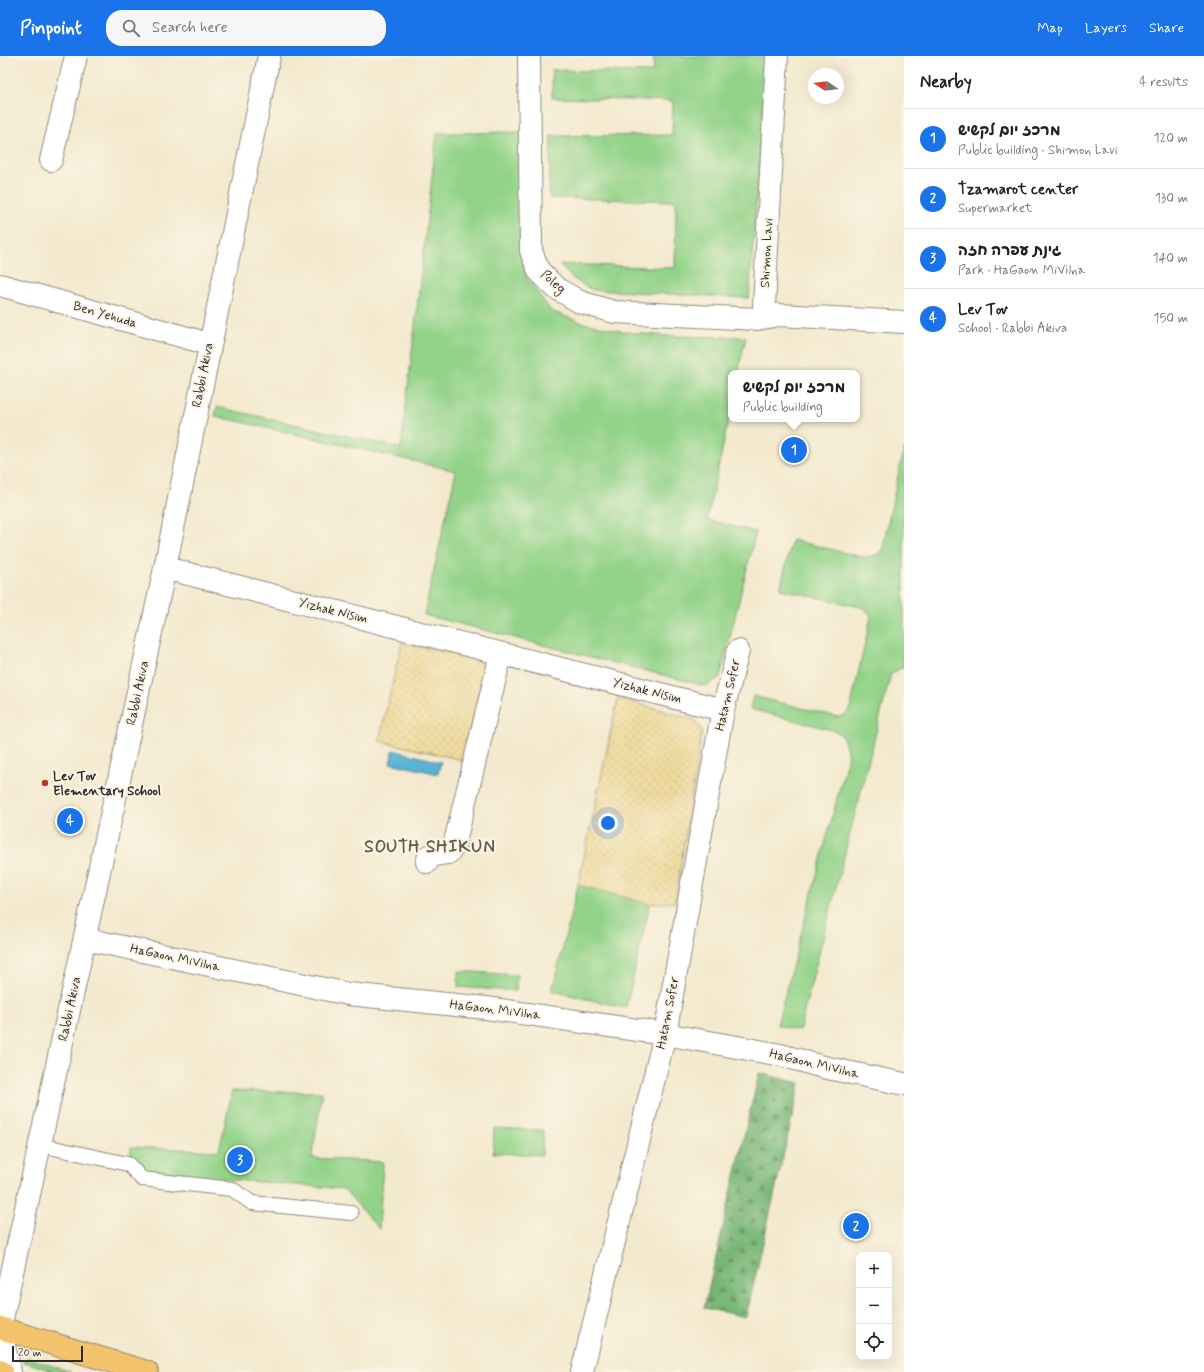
<!DOCTYPE html>
<meta charset="utf-8">
<style>
body{margin:0;font-family:Mynerve,"Playpen Sans Hebrew",sans-serif;background:#f6f6f6;color:#222}
.controls{position:absolute;right:12px;bottom:12px;display:grid;overflow:hidden;border-radius:8px;box-shadow:0 4px 16px #0002}
.controls button{width:36px;height:36px;display:grid;place-items:center;padding:0;border:0;border-bottom:1px solid #e0e0e0;background:#fff;color:#222;font:20px sans-serif}
.compass{position:absolute;left:808px;top:12px;width:36px;height:36px;border-radius:50%;background:#fff;box-shadow:0 4px 16px #0002;rotate:283deg}
.scale{position:absolute;left:12px;bottom:10px;width:71px;box-sizing:border-box;padding-left:4px;border:2px solid #2b2b2b;border-top:0;font-size:11px;line-height:14px;white-space:nowrap;color:#2b2b2b;-webkit-text-stroke:3px #fcf5e5;paint-order:stroke}
.you{position:absolute;left:608px;top:767px;width:14px;height:14px;margin:-10px;border:3px solid #fff;border-radius:50%;background:#1a73e8;box-shadow:0 0 0 6px #1a73e833}
.badge{display:grid;place-items:center;width:26px;height:26px;border-radius:50%;background:#1a73e8;color:#fff;font-size:13px;font-weight:700}
.pin{position:absolute;translate:-50% -50%;border:2px solid #fff;box-shadow:0 1px 4px #0006}
.popup{position:absolute;left:728px;top:314px;width:132px;height:52px;box-sizing:border-box;display:grid;place-content:center;border-radius:8px;background:#fff;filter:drop-shadow(0 1px 3px #0005);font-size:13px;white-space:nowrap;color:#767676}
.popup b{font-size:15px;color:#222}
.popup::after{content:'';position:absolute;left:50%;top:100%;margin-left:-8px;border:8px solid transparent;border-top-color:#fff}
.list{margin:0;padding:0;list-style:none}
h2{display:flex;justify-content:space-between;align-items:center;height:52px;margin:0;padding:0 16px;font-size:17px}
h2 small{font-size:13px;font-weight:400;color:#767676}
.list li{display:grid;grid-template-columns:26px 1fr auto;gap:12px;align-items:center;box-sizing:border-box;height:60px;padding:0 16px;border-top:1px solid #e0e0e0}
.list b{display:block;font-size:15px;white-space:nowrap}
.list p{margin:0;font-size:13px;white-space:nowrap;color:#767676}
.list em{font-size:13px;font-style:normal;color:#767676}
.icon{flex:none;width:22px;height:22px;fill:none;stroke:currentColor;stroke-width:2;stroke-linecap:round;stroke-linejoin:round}
.map{position:relative;flex:none;width:904px;height:1316px;overflow:hidden}
header{display:flex;align-items:center;gap:24px;box-sizing:border-box;height:56px;padding:0 20px;background:#1a73e8;color:#fff}
header strong{font-size:19px}
nav{display:flex;gap:22px;margin-inline-start:auto;font-size:14px}
.search{width:280px;height:36px;background:#f6f6f6;display:flex;align-items:center;gap:10px;box-sizing:border-box;padding:0 14px;border-radius:16px;color:#767676;font-size:15px}
main{display:flex}
aside{flex:1;background:#fff}
.map>svg:first-child{display:block}
</style>
<header>
<strong>Pinpoint</strong>
<div class="search"><svg class="icon" aria-label="search" viewBox="0 0 24 24"><circle cx="10" cy="10" r="6"/><path d="M15 15l6 6"/></svg>Search here</div>
<nav><a>Map</a><a>Layers</a><a>Share</a></nav>
</header>
<main>
<div class="map">
<svg width="904" height="1316" viewBox="0 0 904 1316">
<defs>
<pattern id="forest-firs" width="22" height="20" patternUnits="userSpaceOnUse"><rect width="22" height="20" fill="#76b575"/><path d="M5 1l3.5 6h-7zM16 11l3.5 6h-7z" fill="#619360"/></pattern>
<pattern id="sand-dots" width="8" height="8" patternUnits="userSpaceOnUse"><rect width="8" height="8" fill="#eeda9e"/><path d="M2 2h.1M6 6h.1" fill="none" stroke="#cb8" stroke-width="1.8" stroke-linecap="round"/></pattern>
</defs>
<rect width="100%" height="100%" fill="#fcf5e5"/>
<filter id="ink" filterUnits="userSpaceOnUse"><feTurbulence type="fractalNoise" baseFrequency=".025" numOctaves="2"/><feDisplacementMap in="SourceGraphic" scale="8" xChannelSelector="R" yChannelSelector="G"/><feConvolveMatrix kernelMatrix="1 2 1 2 8 2 1 2 1" color-interpolation-filters="sRGB"/></filter>
<filter id="wash" filterUnits="userSpaceOnUse"><feTurbulence type="fractalNoise" baseFrequency=".012" numOctaves="4" result="noise"/><feDisplacementMap in="SourceGraphic" scale="16" xChannelSelector="R" yChannelSelector="G"/><feGaussianBlur stdDeviation="0.9" result="paint"/><feColorMatrix in="noise" values="0 0 0 0 0 0 0 0 0 0 0 0 0 0 0 0 0 1.4 0 .05"/><feComposite in="paint" operator="in"/></filter>
<g filter="url(#wash)">
<rect width="100%" height="100%" fill="#f3e9ce"/>
<path fill="#93d389" stroke="#5f7f5a" d="M654,0H767L749,242L593,234C580,228 568,221 560,208L675,212L676,145L549,142L551,80L672,79L673,45L552,42V14L653,16Z
M522,76V168L526,221L551,255L580,266L625,276L668,280L746,281L738,317H731V352L707,464L756,476L720,621L706,630L424,559L456,415L215,360L217,351L401,392L437,77Z
M904,392V610L891,618L799,975L777,969L848,701C846,690 845,681 836,675L750,653L753,640L838,661L845,659L850,653L871,561L868,555L861,551L780,533L792,484L862,501L873,500L882,495Z
M578,829L650,848L626,952L552,935Z
M459,915L517,919L516,935L458,931Z
M232,1035L322,1036L312,1102L383,1106L379,1173L344,1133L149,1117C136,1112 130,1106 131,1091L219,1095Z
M494,1072L543,1074L542,1099L493,1097Z
M28,1302L71,1316H56L22,1305Z"/>
<path fill="url(#forest-firs)" stroke="#507050" d="M759,1017L800,1027L746,1261L704,1252Z"/>
<path fill="url(#sand-dots)" stroke="#8c8264" d="M402,586L475,603L485,612L463,704L379,685Z
M618,642L695,664L702,675L675,846L650,848L578,829Z"/>
<path fill="#55b3d3" stroke="#406f7f" d="M393,694L441,706L438,718L390,707Z"/>
</g>
<g filter="url(#ink)">
<g fill="none" stroke-linecap="round" stroke-linejoin="round">
<defs>
<path id="lane" d="M40,1089L128,1108L142,1123L232,1133L252,1147L351,1157"/>
<path id="street" d="M529,0L531,195L539,215L556,232L580,246L614,256L758,263L779,259
M777,0L764,251L770,258L779,259L904,266
M51,104L76,0
M0,229L209,288
M165,512L723,654
M427,806L429,800L448,797L454,790L501,598
M85,883L348,938L486,952L665,978L781,999L823,1011L904,1028
M0,1272L165,512L269,0
M0,1273L10,1316
M582,1316L665,978L723,654L738,595"/>
<path id="primary" d="M0,1272L147,1316
M0,1315L2,1316"/>
</defs>
<use href="#lane" stroke="#8f8a7c" stroke-width="16"/>
<use href="#street" stroke="#8f8a7c" stroke-width="24"/>
<use href="#primary" stroke="#8f8a7c" stroke-width="24"/>
<use href="#lane" stroke="#fff" stroke-width="14"/>
<use href="#street" stroke="#fff" stroke-width="22"/>
<use href="#primary" stroke="#f2c36a" stroke-width="22"/>
</g>
</g>
<circle fill="#c8321e" stroke="#fcf5e5" stroke-width="1.5" cx="45" cy="727" r="4"/>
<g text-anchor="middle" dominant-baseline="central" stroke-width="4" stroke-linejoin="round" paint-order="stroke">
<g font-size="13" fill="#2b2b2b" stroke="#fcf5e5">
<text transform="translate(767 197) rotate(-87)">Shimon Lavi</text>
<text transform="translate(553 226) rotate(41)">Poleg</text>
<text transform="translate(105 259) rotate(16)">Ben Yehuda</text>
<text transform="translate(203 319) rotate(-79)">Rabbi Akiva</text>
<text transform="translate(333 555) rotate(14)">Yizhak Nisim</text>
<text transform="translate(647 635) rotate(14)">Yizhak Nisim</text>
<text transform="translate(138 637) rotate(-78)">Rabbi Akiva</text>
<text transform="translate(728 639) rotate(-77)">Hatam Sofer</text>
<text transform="translate(175 902) rotate(12)">HaGaon MiVilna</text>
<text transform="translate(70 953) rotate(-78)">Rabbi Akiva</text>
<text transform="translate(495 954) rotate(7)">HaGaon MiVilna</text>
<text transform="translate(668 957) rotate(-79)">Hatam Sofer</text>
<text transform="translate(814 1008) rotate(13)">HaGaon MiVilna</text>
</g>
<g font-size="13" font-weight="bold" fill="#2b2b2b" stroke="#fcf5e5" text-anchor="start">
<text x="53" y="720">Lev Tov<tspan x="53" dy="15">Elementary School</tspan></text>
</g>
<g font-size="17" font-weight="bold" letter-spacing="1" fill="#685b4a" stroke="#fcf5e5">
<text x="430" y="791">SOUTH SHIKUN</text>
</g>
</g>
</svg>
<div class="controls">
<button>+</button>
<button>−</button>
<button><svg class="icon" aria-label="locate" viewBox="0 0 24 24"><circle cx="12" cy="12" r="6"/><path d="M12 2v4M12 18v4M2 12h4M18 12h4"/></svg></button>
</div>
<svg class="compass" viewBox="-18 -18 36 36"><path d="M0-13l5 13h-10z" fill="#e53935"/><path d="M0 13l5-13h-10z" fill="#767676"/></svg>
<div class="scale">20 m</div>
<div class="you"></div>
<div class="pin badge" style="left:794px;top:394px">1</div>
<div class="popup"><b>מרכז יום לקשיש</b>Public building</div>
<div class="pin badge" style="left:856px;top:1170px">2</div>
<div class="pin badge" style="left:240px;top:1104px">3</div>
<div class="pin badge" style="left:70px;top:765px">4</div>
</div>
<aside>
<h2>Nearby<small>4 results</small></h2>
<ul class="list">
<li><span class="badge">1</span><div><b>מרכז יום לקשיש</b><p>Public building · Shimon Lavi</p></div><em>120 m</em></li>
<li><span class="badge">2</span><div><b>Tzamarot center</b><p>Supermarket</p></div><em>130 m</em></li>
<li><span class="badge">3</span><div><b>גינת עפרה חזה</b><p>Park · HaGaon MiVilna</p></div><em>140 m</em></li>
<li><span class="badge">4</span><div><b>Lev Tov</b><p>School · Rabbi Akiva</p></div><em>150 m</em></li>
</ul>
</aside>
</main>
